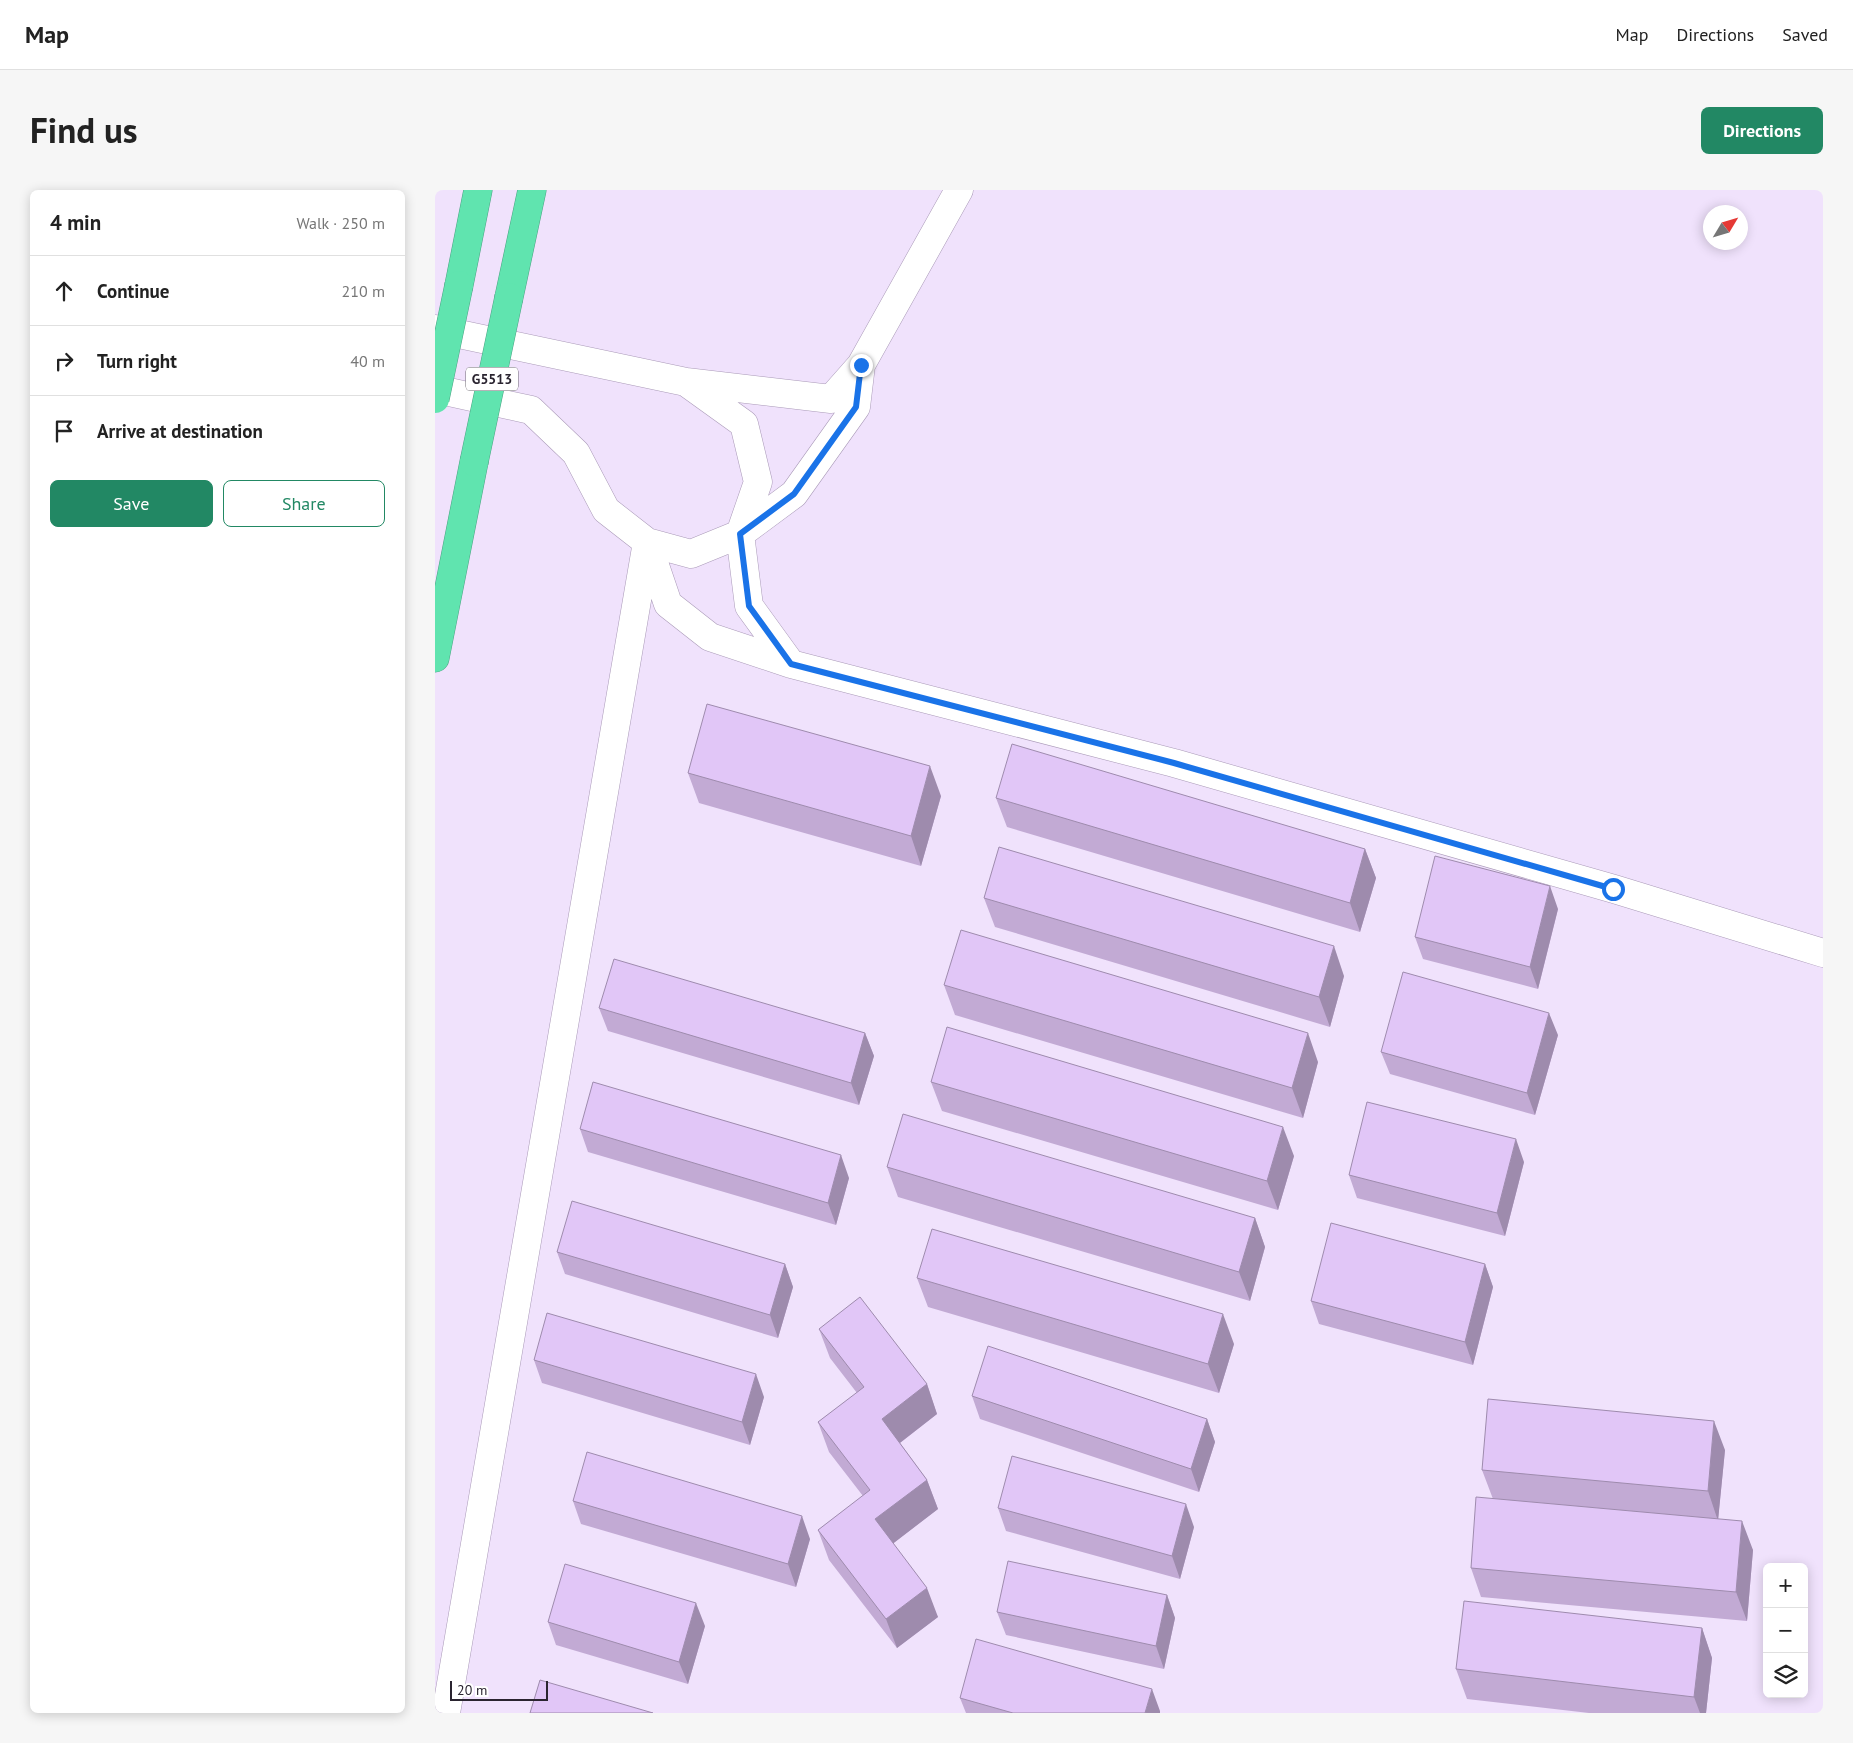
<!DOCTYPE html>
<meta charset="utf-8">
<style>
body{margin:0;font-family:"PT Sans",sans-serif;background:#f6f6f6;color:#222}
.controls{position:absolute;right:15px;bottom:15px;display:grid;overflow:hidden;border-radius:8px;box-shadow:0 2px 12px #0003}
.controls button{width:45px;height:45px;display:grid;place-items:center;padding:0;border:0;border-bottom:1px solid #e0e0e0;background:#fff;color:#222;font:25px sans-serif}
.compass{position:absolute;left:1268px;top:15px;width:45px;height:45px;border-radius:50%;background:#fff;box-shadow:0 2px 12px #0003;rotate:52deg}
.scale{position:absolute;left:15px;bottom:12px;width:98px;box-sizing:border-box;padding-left:5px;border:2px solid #2a2430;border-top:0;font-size:14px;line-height:18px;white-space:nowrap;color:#2a2430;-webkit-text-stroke:4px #fff;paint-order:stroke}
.stop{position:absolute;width:15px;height:15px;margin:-11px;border:4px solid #1a73e8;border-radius:50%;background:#fff}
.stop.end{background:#1a73e8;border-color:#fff;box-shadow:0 1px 5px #0008}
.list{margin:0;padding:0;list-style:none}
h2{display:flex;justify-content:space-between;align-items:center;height:65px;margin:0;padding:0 20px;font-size:21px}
h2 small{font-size:16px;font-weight:400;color:#767676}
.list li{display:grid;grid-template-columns:32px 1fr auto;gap:15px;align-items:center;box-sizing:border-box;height:70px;padding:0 20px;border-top:1px solid #e0e0e0}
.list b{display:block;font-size:19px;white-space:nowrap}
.list em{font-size:16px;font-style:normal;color:#767676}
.actions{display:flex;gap:10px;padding:15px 20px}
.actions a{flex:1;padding:11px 0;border:1px solid #228864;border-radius:8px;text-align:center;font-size:18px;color:#228864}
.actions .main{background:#228864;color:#fff}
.icon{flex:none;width:28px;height:28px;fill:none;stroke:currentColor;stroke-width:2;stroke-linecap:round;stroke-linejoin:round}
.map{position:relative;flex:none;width:1388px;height:1523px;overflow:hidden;border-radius:8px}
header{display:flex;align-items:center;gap:30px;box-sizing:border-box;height:70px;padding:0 25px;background:#fff;border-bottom:1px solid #e0e0e0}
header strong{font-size:24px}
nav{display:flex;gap:28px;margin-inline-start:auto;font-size:18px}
.intro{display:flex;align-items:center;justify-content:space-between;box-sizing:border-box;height:120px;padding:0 30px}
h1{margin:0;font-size:35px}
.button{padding:12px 22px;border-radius:8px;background:#228864;color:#fff;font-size:18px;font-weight:700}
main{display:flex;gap:30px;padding:0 30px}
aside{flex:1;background:#fff;border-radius:8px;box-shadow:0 2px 12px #0003}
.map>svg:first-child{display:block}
</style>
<header>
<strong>Map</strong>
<nav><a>Map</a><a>Directions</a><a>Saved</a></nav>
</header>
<div class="intro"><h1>Find us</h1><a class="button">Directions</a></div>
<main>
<aside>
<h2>4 min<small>Walk · 250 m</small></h2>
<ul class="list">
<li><svg class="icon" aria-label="ahead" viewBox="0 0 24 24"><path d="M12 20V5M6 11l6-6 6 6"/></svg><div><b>Continue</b></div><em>210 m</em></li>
<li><svg class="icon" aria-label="right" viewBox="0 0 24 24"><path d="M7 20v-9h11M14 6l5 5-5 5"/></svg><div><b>Turn right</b></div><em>40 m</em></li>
<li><svg class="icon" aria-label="arrive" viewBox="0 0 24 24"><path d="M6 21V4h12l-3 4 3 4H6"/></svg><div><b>Arrive at destination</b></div></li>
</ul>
<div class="actions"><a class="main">Save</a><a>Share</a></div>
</aside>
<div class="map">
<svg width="1388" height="1523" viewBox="0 0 1388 1523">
<rect width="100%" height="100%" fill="#f0e2fc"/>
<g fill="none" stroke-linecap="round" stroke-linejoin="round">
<defs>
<path id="minor" d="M0,139L251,192L396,209L426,175L524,0
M0,199L96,220L141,263L171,320L212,352L256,364L305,344L323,292L309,234L252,193
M356,474L314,416L305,344L359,304L421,217L426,175
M11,1523L212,352L233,414L275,447L356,474L739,573L1179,699L1388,763"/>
<path id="highway" d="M24,95L43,0
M74,107L97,0
M0,468L39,272"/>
</defs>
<use href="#minor" stroke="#aa9ab8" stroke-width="29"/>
<use href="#highway" stroke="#4da183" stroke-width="29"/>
<use href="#minor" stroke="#fff" stroke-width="28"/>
<use href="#highway" stroke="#60e4af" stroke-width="28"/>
<defs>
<path id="highway-bridge" d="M0,209L24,95
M39,272L74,107"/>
</defs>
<use href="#highway-bridge" stroke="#4da183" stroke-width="29" stroke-linecap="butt"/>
<use href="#highway-bridge" stroke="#60e4af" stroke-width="28"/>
</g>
<path fill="#c2aad4" d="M253,583L506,606L486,676L264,613Z
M561,608L930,659L941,688L925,742L572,637Z
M549,708L909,786L895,837L560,737Z
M1123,719L1103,799L988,769L980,747Z
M509,795L883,872L868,928L520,825Z
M164,818L430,843L439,866L424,915L173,841Z
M1123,845L1100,925L955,884L946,862Z
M496,892L859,966L843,1020L507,921Z
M145,939L414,988L401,1035L153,962Z
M1089,972L1070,1046L922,1008L914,985Z
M452,977L820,1028L830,1057L815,1111L463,1007Z
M122,1062L350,1074L358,1097L343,1148L130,1084Z
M1050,1074L1058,1097L1038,1175L884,1134L876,1111Z
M482,1088L799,1154L784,1203L493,1117Z
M384,1139L492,1194L502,1224L465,1253L492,1290L503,1319L458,1353L503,1427L462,1458L394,1370L383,1340L428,1306L394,1262L383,1232L422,1203L395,1168Z
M99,1170L329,1207L315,1255L107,1193Z
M537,1206L772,1229L780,1252L764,1302L545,1229Z
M1290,1260L1283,1329L1318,1360L1312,1431L1046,1407L1036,1378L1058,1309L1047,1280Z
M138,1311L375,1349L361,1397L146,1334Z
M563,1318L759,1337L745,1389L571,1341Z
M732,1405L740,1428L729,1479L571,1445L562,1422Z
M113,1432L270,1436L253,1494L121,1455Z
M1267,1438L1277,1468L1271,1523H1154L1032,1509L1021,1479Z
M525,1508L725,1521V1523H531Z"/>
<path fill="#9e8bad" d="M495,576L506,606L486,676L476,646Z
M930,659L941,688L925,742L915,713Z
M1115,696L1123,719L1103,799L1095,777Z
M899,756L909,786L895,837L884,807Z
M1114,823L1123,845L1100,925L1092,903Z
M430,843L439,866L424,915L416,893Z
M873,843L883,872L868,928L857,898Z
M848,937L859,966L843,1020L832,991Z
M1081,949L1089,972L1070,1046L1062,1023Z
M406,965L414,988L401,1035L393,1013Z
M820,1028L830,1057L815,1111L804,1082Z
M350,1074L358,1097L343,1148L335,1125Z
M1050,1074L1058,1097L1038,1175L1030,1152Z
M788,1124L799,1154L784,1203L773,1174Z
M321,1184L329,1207L315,1255L307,1232Z
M492,1194L502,1224L457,1259L447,1229Z
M772,1229L780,1252L764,1302L756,1279Z
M1279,1231L1290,1260L1283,1331L1273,1301Z
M492,1290L503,1319L451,1359L440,1329Z
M751,1314L759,1337L745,1389L737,1366Z
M367,1326L375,1349L361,1397L353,1374Z
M1307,1331L1318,1360L1312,1431L1301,1402Z
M492,1398L503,1427L462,1458L451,1429Z
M732,1405L740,1428L729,1479L721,1456Z
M261,1413L270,1436L253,1494L244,1472Z
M1267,1438L1277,1468L1271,1523H1265L1259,1507Z
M717,1499L725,1521V1523H710Z"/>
<path fill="#e1c6f7" stroke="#9e8bad" d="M272,514L495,576L476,646L253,583Z
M577,554L930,659L915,713L561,608Z
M564,657L899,756L884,807L549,708Z
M1000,666L1115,696L1095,777L980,747Z
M526,740L873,843L857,898L509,795Z
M179,769L430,843L416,893L164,818Z
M968,782L1114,823L1092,903L946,862Z
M512,837L848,937L832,991L496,892Z
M158,892L406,965L393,1013L145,939Z
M932,912L1081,949L1062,1023L914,985Z
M468,924L820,1028L804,1082L452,977Z
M137,1011L350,1074L335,1125L122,1062Z
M896,1033L1050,1074L1030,1152L876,1111Z
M497,1039L788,1124L773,1174L482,1088Z
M425,1107L492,1194L447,1229L492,1290L440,1329L492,1398L451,1429L383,1340L435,1300L383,1232L429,1197L384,1139Z
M112,1123L321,1184L307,1232L99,1170Z
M553,1156L772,1229L756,1279L537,1206Z
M1053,1209L1279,1231L1273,1301L1047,1280Z
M152,1262L367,1326L353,1374L138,1311Z
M577,1266L751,1314L737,1366L563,1318Z
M1041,1307L1307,1331L1301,1402L1036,1378Z
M573,1371L732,1405L721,1456L562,1422Z
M130,1374L261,1413L244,1472L113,1432Z
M1029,1411L1267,1438L1259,1507L1021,1479Z
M541,1449L717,1499L710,1523H578L525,1508Z
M105,1490L218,1523H95Z"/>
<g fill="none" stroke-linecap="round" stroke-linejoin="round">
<path stroke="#1a73e8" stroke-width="6" d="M426,175L421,217L359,304L305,344L314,416L356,474L739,573L1178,699"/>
</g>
<g text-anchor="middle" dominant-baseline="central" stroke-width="4" stroke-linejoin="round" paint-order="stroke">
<rect fill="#fff" stroke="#6a666e" stroke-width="1" x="31" y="177.5" width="52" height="23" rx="4"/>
<g font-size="14" font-weight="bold" fill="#2a2430">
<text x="57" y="189">G5513</text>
</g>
</g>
</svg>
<div class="controls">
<button>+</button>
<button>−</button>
<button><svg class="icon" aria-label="layers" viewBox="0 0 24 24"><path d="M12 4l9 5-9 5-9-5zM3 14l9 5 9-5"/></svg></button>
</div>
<svg class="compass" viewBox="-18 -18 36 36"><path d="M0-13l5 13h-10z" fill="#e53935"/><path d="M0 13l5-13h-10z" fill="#767676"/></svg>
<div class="scale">20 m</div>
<div class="stop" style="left:1178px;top:699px"></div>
<div class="stop end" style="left:426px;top:175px"></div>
</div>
</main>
